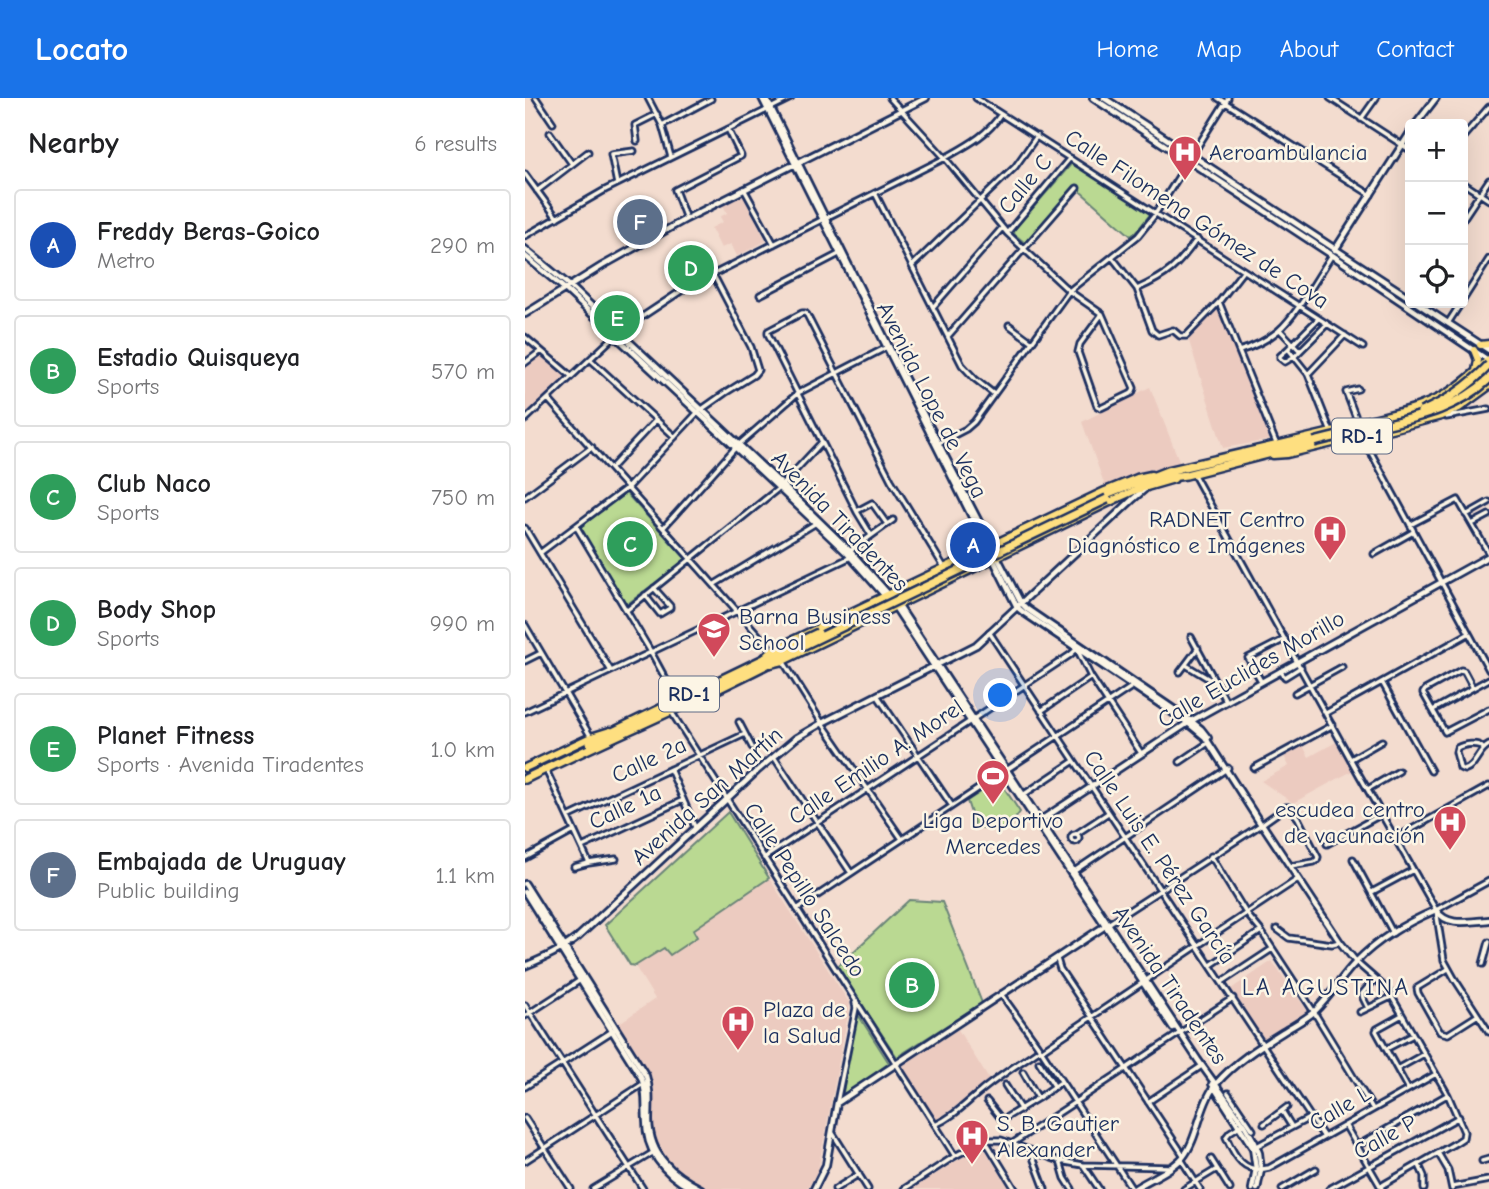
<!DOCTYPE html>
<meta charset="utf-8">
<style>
body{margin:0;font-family:"Comic Neue",sans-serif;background:#f2f2f2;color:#202124}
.controls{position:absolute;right:21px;top:21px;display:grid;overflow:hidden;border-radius:7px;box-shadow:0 7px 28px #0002}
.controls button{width:63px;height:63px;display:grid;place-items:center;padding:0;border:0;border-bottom:2px solid #e0e0e0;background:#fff;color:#202124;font:35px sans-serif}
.you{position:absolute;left:476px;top:598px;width:24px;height:24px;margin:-18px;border:5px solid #fff;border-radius:50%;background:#1a73e8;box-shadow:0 0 0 10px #1a73e833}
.badge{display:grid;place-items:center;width:46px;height:46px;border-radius:50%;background:#1a73e8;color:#fff;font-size:23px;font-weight:700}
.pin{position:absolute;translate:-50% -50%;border:4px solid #fff;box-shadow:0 2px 7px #0006}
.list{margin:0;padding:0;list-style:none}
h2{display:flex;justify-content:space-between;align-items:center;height:91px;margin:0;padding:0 28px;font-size:30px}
h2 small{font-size:23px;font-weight:400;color:#757577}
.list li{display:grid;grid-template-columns:46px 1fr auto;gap:21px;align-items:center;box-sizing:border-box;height:112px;margin:0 14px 14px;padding:0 14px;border:2px solid #e0e0e0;border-radius:7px}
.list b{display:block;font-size:26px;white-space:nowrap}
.list p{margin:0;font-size:23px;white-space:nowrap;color:#757577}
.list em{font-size:23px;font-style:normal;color:#757577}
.icon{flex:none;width:38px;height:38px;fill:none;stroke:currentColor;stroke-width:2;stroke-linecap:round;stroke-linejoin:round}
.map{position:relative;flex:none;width:964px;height:1091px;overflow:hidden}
header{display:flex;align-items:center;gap:42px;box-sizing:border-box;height:98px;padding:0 35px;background:#1a73e8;color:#fff}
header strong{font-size:33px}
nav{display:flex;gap:38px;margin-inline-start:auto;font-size:24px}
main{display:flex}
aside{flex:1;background:#fff}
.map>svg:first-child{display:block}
</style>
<header>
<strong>Locato</strong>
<nav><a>Home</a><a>Map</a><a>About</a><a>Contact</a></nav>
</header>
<main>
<aside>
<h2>Nearby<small>6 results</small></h2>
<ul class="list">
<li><span class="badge" style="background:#1a4fb4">A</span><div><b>Freddy Beras-Goico</b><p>Metro</p></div><em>290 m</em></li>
<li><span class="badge" style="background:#2e9e5b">B</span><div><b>Estadio Quisqueya</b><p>Sports</p></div><em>570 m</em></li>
<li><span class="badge" style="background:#2e9e5b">C</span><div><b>Club Naco</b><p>Sports</p></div><em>750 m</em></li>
<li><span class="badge" style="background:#2e9e5b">D</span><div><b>Body Shop</b><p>Sports</p></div><em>990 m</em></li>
<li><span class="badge" style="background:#2e9e5b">E</span><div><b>Planet Fitness</b><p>Sports · Avenida Tiradentes</p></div><em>1.0 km</em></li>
<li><span class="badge" style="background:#5c6f8a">F</span><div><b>Embajada de Uruguay</b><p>Public building</p></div><em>1.1 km</em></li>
</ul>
</aside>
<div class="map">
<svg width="964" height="1091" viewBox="0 0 964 1091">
<rect width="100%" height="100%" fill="#f3dccf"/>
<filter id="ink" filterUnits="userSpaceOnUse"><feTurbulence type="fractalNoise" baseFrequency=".0143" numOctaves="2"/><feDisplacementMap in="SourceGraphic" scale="14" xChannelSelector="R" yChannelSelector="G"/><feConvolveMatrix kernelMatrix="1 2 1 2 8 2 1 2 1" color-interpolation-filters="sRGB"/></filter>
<g filter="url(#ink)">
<path fill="#eccbc0" d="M218,97L241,143L212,158L206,146L196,150L186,130L198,124L195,119L202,115L198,107Z
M693,208L745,342L698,350L663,240Z
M15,256L42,277L0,316V267Z
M625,289L655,365L611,376L580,388L557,324Z
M813,643L829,672L768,705L736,683L764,668L758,656L777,646L784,659Z
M244,780L325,906L293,1072L282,1091H182L154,1078L140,1062L131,1042L128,1030L129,991L126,979L93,926L130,901L110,868L139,850L145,857L172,839L167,832Z
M747,863L783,914L736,942L703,893Z
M432,930L465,983L409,1024L374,969Z
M457,1047L484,1090L482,1091H387Z"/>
<path fill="#bad992" stroke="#6a8478" stroke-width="2" d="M548,64L626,115L611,134L606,138L549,88L500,145L487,134Z
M101,395L161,461L100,508L54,430Z
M474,682L495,714L484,729L467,732L450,728L442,703Z
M203,714L244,780L168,832L172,839L145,857L139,850L110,868L105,867L80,827Z
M384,802L417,804L457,905L372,959L312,869Z
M334,918L364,965L321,996L318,994L331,919Z"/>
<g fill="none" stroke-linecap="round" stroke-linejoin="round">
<defs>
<path id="street" d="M11,0L28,25
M123,0L137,27L146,59
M365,0L420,60L482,135L544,193L577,216L609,290L607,295L576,310L572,308L553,254L555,246L577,216
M451,0L838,249
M693,0L846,97
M805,0L885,52
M836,21L851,0
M137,27L186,1
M25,35L47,66
M938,39L964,9
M112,43L110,27L132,16
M0,76L32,120
M938,85L964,102
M92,86L86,56L109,53
M219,91L249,146
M12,93L63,54
M350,95L437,267L450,281L469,296
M161,121L150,92L216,58L203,31
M938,121L964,82
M482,135L545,60
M0,138L80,92L266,0
M587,159L612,191L627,232L633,237L648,232L655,238H661L694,204L718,173
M387,168L490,69L512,38
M612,191C643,177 652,169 672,141
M235,197L314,156
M938,202L964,161
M694,204L751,345
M408,209L477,130
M793,221L763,251L783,276L806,334
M923,225L936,205
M484,227L507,244
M755,232L775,253
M423,238L552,90
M0,239L46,278
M763,251L755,258V260L760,264L770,258L802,226
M714,253C728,249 742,242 753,233C772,217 793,178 807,157
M65,261L150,339
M0,265L16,253
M783,276L820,237
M833,291L821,294L833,325
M23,301L246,551
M921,319L964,311
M0,322L94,234L159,191L420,60C441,48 462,38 476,16
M837,338L964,572
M412,346L441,331L449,324L544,193L613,138L629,118L703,0
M86,370L131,322
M669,377L832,673L911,812L919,862L929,880L964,934
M0,399L67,349
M332,413L347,405L362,426
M941,417L964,404
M947,426L964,417
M885,427L933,402L964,456
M51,428L126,554L152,602
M139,429L211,349L273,295L362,249
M0,430L86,573
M346,437L332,414L243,236V233L277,215H280L282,217L366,382L419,469
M325,453L368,422
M15,455L103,389L173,314L200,295L229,277L233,272L226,249L188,176
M849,456L888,434
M190,486L291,425
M120,497L135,516L145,510V508L129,490
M101,513L254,390L297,344
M0,527L66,639
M464,534L799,1039
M666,539L701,603
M552,551L566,579L616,655
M0,563L16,555
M258,563L297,625L377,741
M661,567L689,584
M755,573L760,579L776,569
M655,574L673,550
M736,583L723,560L760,541
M857,584L906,673
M948,590L939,573L936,572L900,592L898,595L920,634L964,611
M770,595L817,569
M352,597L427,708
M908,612L964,581
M516,613L566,579
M0,614L326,459
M147,615L430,1058
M801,615L943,536
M214,624L227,649
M958,650C953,644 939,646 932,650L931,654L935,670L939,672C952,668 952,653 964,647
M249,659L326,775
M826,661L857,643
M655,664L683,645
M729,670L808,627
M145,671L170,729
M22,674L64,765
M843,691L874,673
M498,697L549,663
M43,719L220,636
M546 740a4 4 0 1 1 8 0a4 4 0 1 1-8 0Z
M551,736L583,715
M871,740L964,688
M802,746L857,716
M57,749L158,702
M686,758L721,815L736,833L789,914L848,1011
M0,760L49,733
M239,760L545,557L554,549
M828,761L868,835
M49,769L64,765L91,761
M548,774L703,670
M847,794L888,772
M272,811L608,588
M911,812L964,783
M583,826L737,726L761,709H764L773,720L793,759L792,762L789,764L765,768
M752,831L764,840L807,846L815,844
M532,861L535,871L567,919L659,1058
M831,864L863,892L923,997L939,1034L938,1040L932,1044L856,1088
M958,866L964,844
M686,867L736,833
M923,871L892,890L893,895L915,934L923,936L953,917
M697,884L747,851
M476,896L512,946L607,1091
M0,907L118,1091
M843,910L838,900L837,896L849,882
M835,914L866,899
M877,917L852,931L851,933L883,991
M0,918L57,881
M861,951L888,937
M516,953L672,848L773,781
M514,964L530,989
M872,971L899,956
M498,974L513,1000
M480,987L496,1012
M0,989L89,932
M703,995L728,1032
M462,1003L477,1022L513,1000L536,984
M312,1004L331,910L330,905
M623,1004L675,969
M757,1013L767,1029
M0,1020L46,1091
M739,1026L762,1009
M410,1027C428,1019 440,1006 455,994C474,978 495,965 515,951
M716,1027L705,1034L701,1039C710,1059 719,1076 744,1070L911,976
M820,1027L857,1091
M307,1034L343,1091
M460,1042L490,1091
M488,1045L708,900
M832,1048L922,997
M730,1049L786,1019
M506,1054L520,1091
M913,1055L923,1072L927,1091
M656,1061L675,1091
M686,1061L705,1091
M0,1063L118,986
M535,1063L540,1080L547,1091
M957,1063L964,1061
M558,1067L574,1091
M894,1067L899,1078V1091
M927,1089L964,1082
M68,1091L129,1054
M310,1091L334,1076
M379,1091L430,1058L460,1042H476L535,1063L558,1067L644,1069
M659,1091L692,1071
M757,1091L791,1071
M804,1091L934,1019"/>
<path id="secondary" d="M237,0L463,451
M241,0L377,275L496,505L502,511L666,623L676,631L683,640
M568,0L807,157L963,262
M579,0L885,200
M891,26L911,0
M0,151L45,188L257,387L324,452L373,507L673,962L719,1026L730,1045L734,1055L736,1072L732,1091
M810,152L885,35
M0,158L40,191L254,390L321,454L370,509L648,930
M892,205L964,252
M0,216L77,168L161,121L401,0
M467,459L492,509L498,514L663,625L680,639L735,725L737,726L815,844L831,864
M513,724L666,623L964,458
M0,786L121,978C126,993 124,1007 124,1023C125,1058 147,1076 176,1091
M0,794L116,979C122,993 120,1007 121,1022C121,1054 139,1076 167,1091
M0,868C19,860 37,852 53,839L232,673L271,640L297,625L451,547L607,402L621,390
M687,986L728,1050L731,1071L727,1091
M289,1091L301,1067L312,1005L583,826
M609,1091C624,1081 646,1073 658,1059C673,1041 674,1008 691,986C710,964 734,949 758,934C769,927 781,921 790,913C805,899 816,879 831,864C852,842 883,824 911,812C923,830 945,823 964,822"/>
<path id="primary" d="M955,247L964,246
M949,252L953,262L951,273
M820,329C844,320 871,317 895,308C923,298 944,281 964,261
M748,357L762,356L874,329L916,318L934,310L964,288
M241,558L247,552L580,393L612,380L626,377
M246,566L258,563C369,508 480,456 591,401L611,392L649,381
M0,670L66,639L85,633"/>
<path id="highway" d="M612,388L638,380L661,377L789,344
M581,397L642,373L809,334L856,324
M65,645L276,543
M0,681C92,636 187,597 277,548"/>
</defs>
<use href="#street" stroke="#1b2f5e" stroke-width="9"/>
<use href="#secondary" stroke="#1b2f5e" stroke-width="10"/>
<use href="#primary" stroke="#1b2f5e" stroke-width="11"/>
<use href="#highway" stroke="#1b2f5e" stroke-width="12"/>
<use href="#street" stroke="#fcf5e5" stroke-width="3.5"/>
<use href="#secondary" stroke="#fcf5e5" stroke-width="4.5"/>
<use href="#primary" stroke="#fedf80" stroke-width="6"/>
<use href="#highway" stroke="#fedf80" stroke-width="7"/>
<defs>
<path id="highway-bridge" d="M896,314C923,303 944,288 964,267
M789,344C812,338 835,333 859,327C898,318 934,309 964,281
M276,543L293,535
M277,548L582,401"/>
</defs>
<use href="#highway-bridge" stroke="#1b2f5e" stroke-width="12" stroke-linecap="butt"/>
<use href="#highway-bridge" stroke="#fedf80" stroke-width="7"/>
</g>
</g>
<defs>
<symbol id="hospital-pin" viewBox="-11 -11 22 30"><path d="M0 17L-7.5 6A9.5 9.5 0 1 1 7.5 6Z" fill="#d1495b" stroke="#fcf5e5"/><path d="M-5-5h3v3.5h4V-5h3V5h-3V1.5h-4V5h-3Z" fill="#fff"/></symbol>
<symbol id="university-pin" viewBox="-11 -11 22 30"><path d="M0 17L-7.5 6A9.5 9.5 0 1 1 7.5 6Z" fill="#d1495b" stroke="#fcf5e5"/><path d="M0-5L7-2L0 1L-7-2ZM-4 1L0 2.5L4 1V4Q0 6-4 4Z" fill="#fff"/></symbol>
<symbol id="stadium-pin" viewBox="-11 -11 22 30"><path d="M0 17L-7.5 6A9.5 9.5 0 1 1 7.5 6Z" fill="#d1495b" stroke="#fcf5e5"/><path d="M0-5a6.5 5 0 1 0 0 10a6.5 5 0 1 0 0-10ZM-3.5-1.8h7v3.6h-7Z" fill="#fff"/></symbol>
</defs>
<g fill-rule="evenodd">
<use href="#hospital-pin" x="641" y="35" width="38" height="52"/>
<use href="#hospital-pin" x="786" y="415" width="38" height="52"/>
<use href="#university-pin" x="170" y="512" width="38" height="52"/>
<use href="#stadium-pin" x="449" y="659" width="38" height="52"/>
<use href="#hospital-pin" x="906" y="705" width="38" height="52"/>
<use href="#hospital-pin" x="194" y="905" width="38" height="52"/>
<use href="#hospital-pin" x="428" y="1019" width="38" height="52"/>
</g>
<g text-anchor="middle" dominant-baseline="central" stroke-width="5" stroke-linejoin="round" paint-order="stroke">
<g fill="#fcf5e5" stroke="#5e6a86" stroke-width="2">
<rect x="807" y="320.5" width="60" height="35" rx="5"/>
<rect x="134" y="578.5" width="60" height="35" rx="5"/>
</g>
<g font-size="21" font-weight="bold" fill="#1b2f5e">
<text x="837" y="338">RD-1</text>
<text x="164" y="596">RD-1</text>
</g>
<g font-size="23" fill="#1b2f5e" stroke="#fcf5e5" text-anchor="start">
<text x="684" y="54">Aeroambulancia</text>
<text x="780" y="421" text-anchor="end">RADNET Centro<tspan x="780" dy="26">Diagnóstico e Imágenes</tspan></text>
<text x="214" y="518">Barna Business<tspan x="214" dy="26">School</tspan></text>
<text x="900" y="711" text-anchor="end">escudea centro<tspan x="900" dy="26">de vacunación</tspan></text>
<text x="468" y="722" text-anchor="middle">Liga Deportivo<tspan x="468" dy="26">Mercedes</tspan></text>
<text x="238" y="911">Plaza de<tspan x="238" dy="26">la Salud</tspan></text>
<text x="472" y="1025">S. B. Gautier<tspan x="472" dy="26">Alexander</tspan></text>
</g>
<g font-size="23" fill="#1b2f5e" stroke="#fcf5e5">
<text transform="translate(500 86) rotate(-50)">Calle C</text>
<text transform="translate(672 121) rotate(33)">Calle Filomena Gómez de Cova</text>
<text transform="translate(407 302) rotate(63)">Avenida Lope de Vega</text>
<text transform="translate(315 423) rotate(46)">Avenida Tiradentes</text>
<text transform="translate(726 571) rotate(-30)">Calle Euclides Morillo</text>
<text transform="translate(124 662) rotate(-25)">Calle 2a</text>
<text transform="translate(351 664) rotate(-34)">Calle Emilio A. Morel</text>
<text transform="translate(182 698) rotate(-42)">Avenida San Martín</text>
<text transform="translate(100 709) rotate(-25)">Calle 1a</text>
<text transform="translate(635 759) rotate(56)">Calle Luis E. Pérez García</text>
<text transform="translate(280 792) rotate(57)">Calle Pepillo Salcedo</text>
<text transform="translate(645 887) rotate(56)">Avenida Tiradentes</text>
<text transform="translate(815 1010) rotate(-30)">Calle L</text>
<text transform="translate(860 1039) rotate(-29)">Calle P</text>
</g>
<g font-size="24" letter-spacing="2" fill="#1b2f5e" stroke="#fcf5e5">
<text x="801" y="889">LA AGUSTINA</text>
</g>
</g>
</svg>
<div class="controls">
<button>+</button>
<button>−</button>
<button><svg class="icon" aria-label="locate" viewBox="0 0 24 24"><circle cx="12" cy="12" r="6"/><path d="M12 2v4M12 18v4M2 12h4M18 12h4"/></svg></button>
</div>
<div class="you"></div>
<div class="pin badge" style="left:448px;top:447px;background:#1a4fb4">A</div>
<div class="pin badge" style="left:387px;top:887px;background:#2e9e5b">B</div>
<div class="pin badge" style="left:105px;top:446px;background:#2e9e5b">C</div>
<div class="pin badge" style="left:166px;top:170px;background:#2e9e5b">D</div>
<div class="pin badge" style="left:92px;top:220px;background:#2e9e5b">E</div>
<div class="pin badge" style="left:115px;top:124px;background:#5c6f8a">F</div>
</div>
</main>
